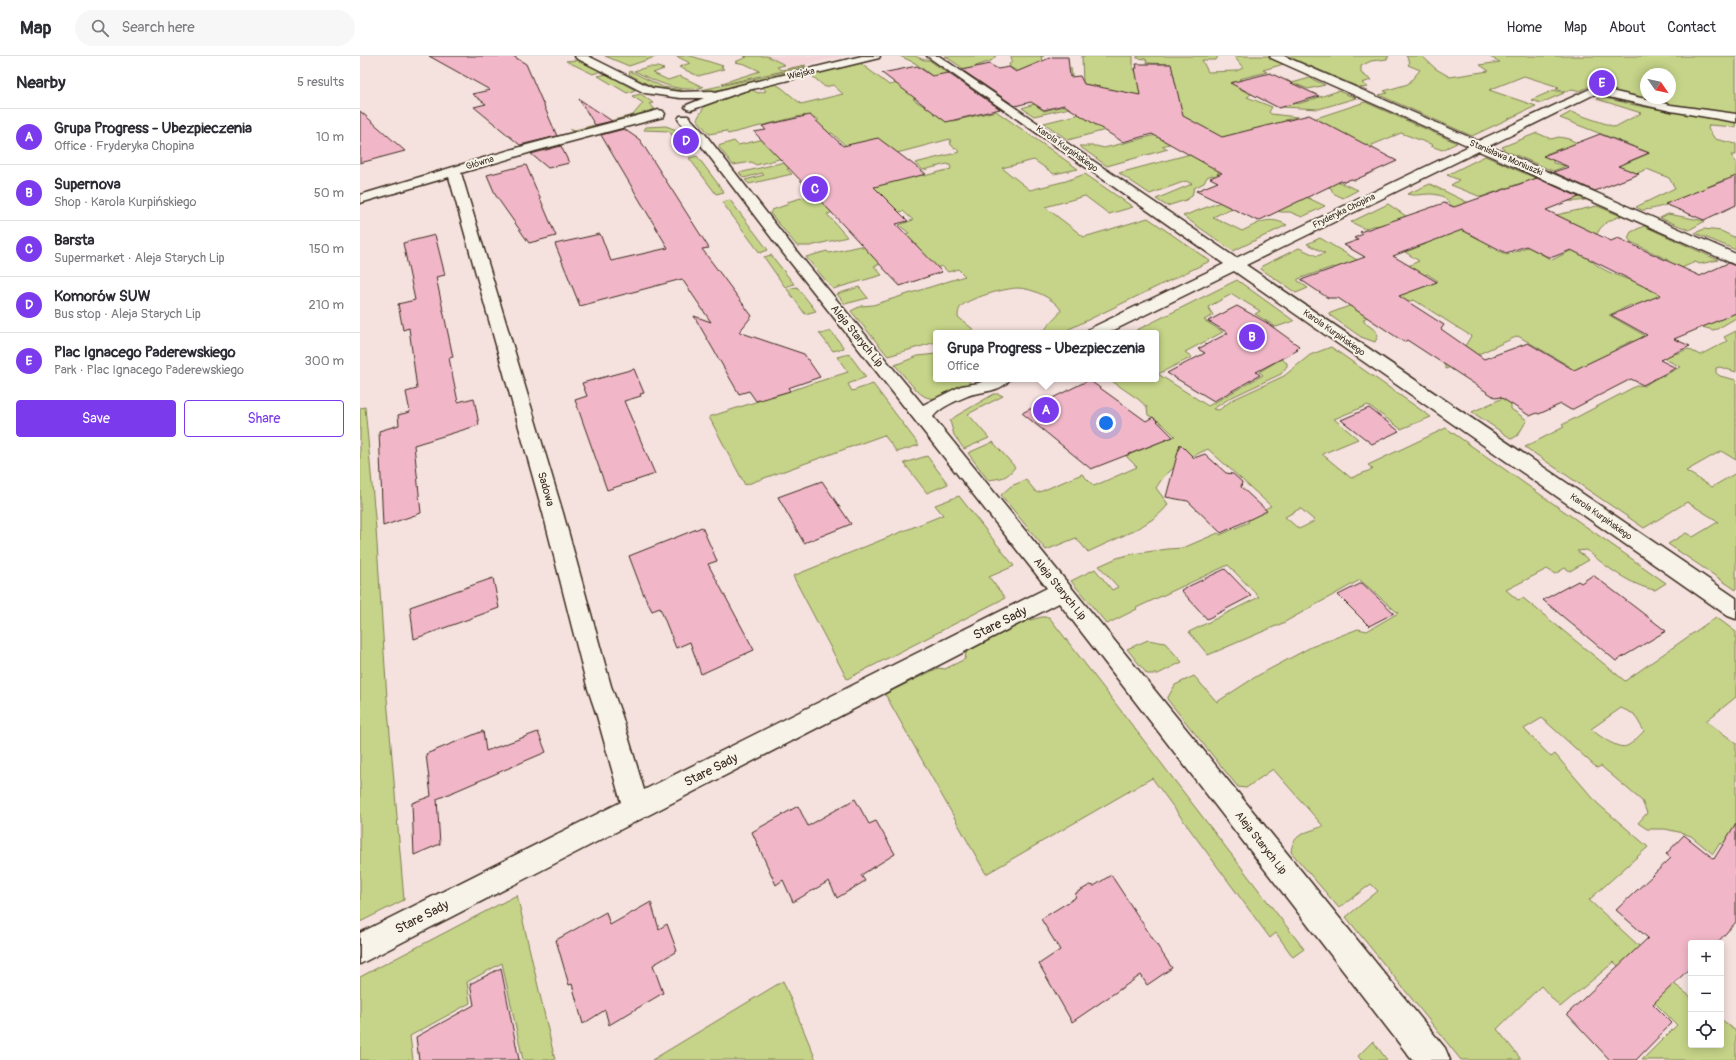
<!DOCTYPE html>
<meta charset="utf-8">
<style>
body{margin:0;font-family:Pangolin,sans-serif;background:#f7f7f7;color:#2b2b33}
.controls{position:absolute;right:12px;bottom:12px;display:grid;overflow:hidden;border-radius:4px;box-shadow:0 2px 10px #0003}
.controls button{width:36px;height:36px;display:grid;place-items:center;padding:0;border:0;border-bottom:1px solid #e1e1e2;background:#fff;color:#2b2b33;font:20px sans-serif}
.compass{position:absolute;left:1280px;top:12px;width:36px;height:36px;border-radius:50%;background:#fff;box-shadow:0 2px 10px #0003;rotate:124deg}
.you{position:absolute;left:746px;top:367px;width:14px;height:14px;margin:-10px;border:3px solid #fff;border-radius:50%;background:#1a73e8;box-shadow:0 0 0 6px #1a73e833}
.badge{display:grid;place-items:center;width:26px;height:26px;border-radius:50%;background:#7c3aed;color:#fff;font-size:13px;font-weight:700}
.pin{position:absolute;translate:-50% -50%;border:2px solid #fff;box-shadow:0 1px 4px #0006}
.popup{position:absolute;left:573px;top:274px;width:226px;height:52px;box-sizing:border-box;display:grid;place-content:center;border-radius:4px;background:#fff;filter:drop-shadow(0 1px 3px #0005);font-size:13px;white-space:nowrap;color:#7c7c81}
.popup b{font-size:15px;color:#2b2b33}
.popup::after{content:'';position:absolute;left:50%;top:100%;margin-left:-8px;border:8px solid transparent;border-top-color:#fff}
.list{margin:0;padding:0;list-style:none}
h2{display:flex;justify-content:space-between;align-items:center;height:52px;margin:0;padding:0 16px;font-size:17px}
h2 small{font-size:13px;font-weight:400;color:#7c7c81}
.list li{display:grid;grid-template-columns:26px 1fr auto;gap:12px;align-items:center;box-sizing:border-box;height:56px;padding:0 16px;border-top:1px solid #e1e1e2}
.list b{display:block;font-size:15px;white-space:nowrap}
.list p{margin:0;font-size:13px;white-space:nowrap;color:#7c7c81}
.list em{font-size:13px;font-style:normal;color:#7c7c81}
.actions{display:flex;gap:8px;padding:12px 16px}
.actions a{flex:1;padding:9px 0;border:1px solid #7c3aed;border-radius:4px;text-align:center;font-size:14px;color:#7c3aed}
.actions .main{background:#7c3aed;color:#fff}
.icon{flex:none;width:22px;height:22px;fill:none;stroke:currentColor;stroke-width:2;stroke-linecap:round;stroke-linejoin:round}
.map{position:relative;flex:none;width:1376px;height:1004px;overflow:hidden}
header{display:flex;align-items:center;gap:24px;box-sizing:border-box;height:56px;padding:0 20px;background:#fff;border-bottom:1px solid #e1e1e2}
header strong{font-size:19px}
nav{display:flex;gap:22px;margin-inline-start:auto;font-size:14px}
.search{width:280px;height:36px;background:#f7f7f7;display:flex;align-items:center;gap:10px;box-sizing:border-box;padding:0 14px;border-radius:22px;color:#7c7c81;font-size:15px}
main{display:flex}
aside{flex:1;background:#fff}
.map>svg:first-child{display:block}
</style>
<header>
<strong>Map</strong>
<div class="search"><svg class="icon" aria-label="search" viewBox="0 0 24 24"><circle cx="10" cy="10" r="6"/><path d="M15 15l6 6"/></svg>Search here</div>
<nav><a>Home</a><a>Map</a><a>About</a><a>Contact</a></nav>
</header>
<main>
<aside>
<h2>Nearby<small>5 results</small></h2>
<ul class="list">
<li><span class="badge">A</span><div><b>Grupa Progress - Ubezpieczenia</b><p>Office · Fryderyka Chopina</p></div><em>10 m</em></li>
<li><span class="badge">B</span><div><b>Supernova</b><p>Shop · Karola Kurpińskiego</p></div><em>50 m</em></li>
<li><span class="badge">C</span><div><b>Barsta</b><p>Supermarket · Aleja Starych Lip</p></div><em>150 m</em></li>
<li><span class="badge">D</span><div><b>Komorów SUW</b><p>Bus stop · Aleja Starych Lip</p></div><em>210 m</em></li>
<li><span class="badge">E</span><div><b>Plac Ignacego Paderewskiego</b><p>Park · Plac Ignacego Paderewskiego</p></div><em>300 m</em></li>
</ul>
<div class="actions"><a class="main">Save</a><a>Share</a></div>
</aside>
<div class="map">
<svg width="1376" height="1004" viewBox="0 0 1376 1004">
<rect width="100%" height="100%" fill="#f5e1de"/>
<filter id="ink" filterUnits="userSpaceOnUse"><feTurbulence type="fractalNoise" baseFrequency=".025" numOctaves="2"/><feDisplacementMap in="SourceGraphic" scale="8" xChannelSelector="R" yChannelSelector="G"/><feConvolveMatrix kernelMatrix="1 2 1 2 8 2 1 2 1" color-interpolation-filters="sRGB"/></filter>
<g filter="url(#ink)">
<path fill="#f4d4d7" d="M407,0H484L431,12Z"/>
<path fill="#c5d488" stroke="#807f53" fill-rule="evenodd" d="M245,0H298L269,10Z
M316,0H331L363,10L361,11L364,13L338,20L319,11L330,7Z
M384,0H407L425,9L417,11L421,14L445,9L446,10L364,28L362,27L400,15L385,8L375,6L387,1Z
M540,0H555L564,4H569L592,20L559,41L553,43L562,49L598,41L582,63L593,65L636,55L718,113L694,118L674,104L642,112L670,134L706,125L725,118L773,151L749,158L725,140L685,151L724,181L788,162L850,205L701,277H686L685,274C689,266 697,263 701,254C694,242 671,232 658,232C646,232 614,241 604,248C599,251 598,256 598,261L614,274L605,277H576V286L528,300L491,255L501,250L513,249L605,220L598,213L588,216L582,210L576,212L553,199L514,210L522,219L473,233L446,201L467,195L469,197L500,190L502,191L549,177L539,169L553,164L543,155L522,161L507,147L467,158L487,181L450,190H437L410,157L412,154L429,148L427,146L452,139L457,144L487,137L457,106L427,113L432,118L389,128L385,124L404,119L402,117L384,122L379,117L487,91L472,77L412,91L423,102L396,109L392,106L373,109L358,90L374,85L378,89L409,82L453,67L458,65V63L448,62L445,59L368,78L366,75L349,78L337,63L346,48L391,33L398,37L406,35L402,30L414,27L422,32L441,48L483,38L473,29L465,31L451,19L500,7L529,29L572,20L555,7ZM590,83L591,89L600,96L555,107L563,114L587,108L590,109L591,113L564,120L537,97Z
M585,0H636L631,5L616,10L623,26Z
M651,0H684H681L683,11L711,12L712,20L688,21L743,32L723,28L722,0H773V14L812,17L810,8L787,7L786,3L777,2V0H858L856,4H842L848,16L876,15L883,12L874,0H908L924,8L903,14L907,16L879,23L883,25L879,32L886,36L927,24L932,27L950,22L965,29L948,33L938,29L891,38L887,41L912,51L909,56L911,58L937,61L925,64L935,69L1005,46L1097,87L1082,94L1071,90L1073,89L1041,77L1012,89L1013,93L940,110L998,134L983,142L973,137L971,132L946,122L892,103L857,117L900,137L942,139L965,150L942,161L930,156H921L883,147L853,161L882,175C899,167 908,159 927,169L873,195L823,160L888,136L852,119L847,121L844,127L834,132L832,140L826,144L807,150L796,143L832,128L826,125L790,138L759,117L838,96L820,85L802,90L808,93L747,110L719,90H736L744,92L796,79L776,66L708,84L684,67L773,45L732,47L674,60L662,52L674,48L684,55L712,48L650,11L649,8L652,6Z
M927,0H1029L1027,3L1011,5L1001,10V17L1011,24L1002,27L1008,31L1001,32Z
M1046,0H1062L1076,13L1090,21L1129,15L1120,9L1140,6L1128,0H1376V58L1310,50L1230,30L1220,35L1212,33L1205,36L1196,33L1199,31L1164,20L1129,34L1176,50L1112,80L1019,39L1028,37L1024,35L1048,28L1060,14L1048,9L1050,6ZM1286,18H1310V42H1286Z
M217,4L241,15L233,18L206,5Z
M288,11H297L304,13L293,17L308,24L320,20L343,31C318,38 296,25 274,15Z
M448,11V13L371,32L334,37L341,34Z
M270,15L303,31L322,34L324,37C298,34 291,31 269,18Z
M247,18L275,34L267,37L238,20Z
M1194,34L1204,37L1181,47L1171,44Z
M978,35L996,42L959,53L922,51V42L938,48Z
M281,38L293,47L289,48L295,53L267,62L268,64L215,77L210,74H215L273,59L283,47L272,40Z
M1241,41L1279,50L1374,65L1376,71L1349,69L1348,73L1355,83L1376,88V99H1371L1376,106V128L1364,124C1340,133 1309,152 1284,154C1282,155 1278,152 1276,151L1315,132L1309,122L1287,113L1250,129L1253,112L1202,92L1186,98L1193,104V107L1206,110L1193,115L1144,94L1142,91L1177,77L1191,83L1199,81L1209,83L1246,101L1264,108L1290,97L1200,62L1211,56L1255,71L1281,57L1237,43Z
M306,70L319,75L325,82L322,83L325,87L328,86L334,95L325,97L309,75L284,74L286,71Z
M337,100L364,136L356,138L329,102Z
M1125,100L1225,144C1200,149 1185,138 1164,128V126L1121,141L1091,129L1099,124L1087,119Z
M1070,128L1117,151L1182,160L1196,159L1237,150L1261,160C1238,167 1235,179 1229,201C1236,213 1257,219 1269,224L1297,211L1308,204L1271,186L1268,182L1271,176L1284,170L1358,204L1340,208L1335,206L1317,214L1376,247V262L1357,273L1353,274L1280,254L1271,249L1249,259L1284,279L1282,281L1315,298L1328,293L1340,299L1367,285L1364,281L1376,275V316L1360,311L1356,312V317L1360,320L1376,324V404L1361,395L1326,415L1352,431L1376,417V534L1308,488L1326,477L1333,481L1358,466L1356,464L1327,446L1284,472L1165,391L1204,371L1202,369L1278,329L1284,330L1293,324L1268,310L1188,321L1209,310L1158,280L1086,313L1084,308L1102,295L1111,280L1054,244C1035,248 1020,251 1004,263V266L1016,275L1018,280L1015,286L1001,281L968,258L1026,236L1004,230L973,211L938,223V225L948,232L936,237L901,213L902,210L939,192L957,200L965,197L947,188L960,182L997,204L1048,210L1059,205L1045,196L1066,188C1049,178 1024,162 1005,173L991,166L1028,148L1055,166L1115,161C1108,157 1100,154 1092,150C1086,146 1086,140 1078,139C1067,136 1057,141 1047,138ZM1159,177L1177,187L1147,199L1129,190ZM1169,191L1214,193L1192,204ZM1067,218L1078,225L1063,231L1052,225ZM1272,285L1320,311L1303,320L1255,293Z
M370,144L408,194L400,197L362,146Z
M1308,158L1345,165L1329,174L1300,162Z
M1344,173L1361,175L1376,182V194L1335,177Z
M411,199L434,228L425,231L404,201Z
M877,224L934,265L916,271L895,258L900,255L872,238L848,251L853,259L844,264L863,276L825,296L832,301L798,318L848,350L903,319L899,316L921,303L927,307V310L921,318L870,342L853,353L859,354L872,344L924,320L950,299L971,291L1071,361L1041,373L1008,349L974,363L998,383L962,398L991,422L1013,413L1008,409L1086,372L1306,527L1295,534C1272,530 1244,510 1227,494L1217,495L1229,504L1210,515L1205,512L1195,518L1187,513L1146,534L1158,544L1163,542L1265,625L1356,561L1376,576V641L1346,665L1376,687V798L1360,787L1353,798L1331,780L1323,777L1305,773H1287L1278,767L1287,757L1282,745L1241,710L1237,712L1182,662L1164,673L1191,701L1195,698L1238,748L1288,791L1229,844L1315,923L1313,927L1331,941V989H1361V963L1376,975V1004H1282L1317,969L1254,906L1200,951L1181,930L1137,973L1160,1002V1004H1101L986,861L1018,835L1011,828L979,852L931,796C933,776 948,777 963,770L913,713L886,732L878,731L807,643L815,629L834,620L857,646L897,620L951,591L998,573L1007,575L1038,557L1000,524L923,567L848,599L829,576L899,541L868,509L776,552L777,553L747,568L711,525L735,513L752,534L758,531L739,510L757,502L772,498L808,493L823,492L858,477L860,479L889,466L886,462L911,450L848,393C828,402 807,412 796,432L808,448C798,467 748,486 728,496L716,482L686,494L641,439L651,430L666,424L677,437L722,418L734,430L777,411L766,400L815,380L799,365L788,359L787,351L778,343L749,323H796V277H771ZM939,453H941L955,465L939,473L925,461ZM1261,652L1274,658L1284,675C1279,680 1273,687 1267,690C1258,694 1238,679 1231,673Z
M437,231L456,255L445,258L427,233Z
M499,231L508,242L485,248L477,238Z
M471,275L484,292L473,295L459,277L461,278Z
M489,298L506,321L488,328L492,335L513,328L559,389L537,396L524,379L385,429L349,361L488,316L477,301Z
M576,298V323H606L610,326V329C564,351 567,347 535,309L558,300Z
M634,338H639L643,340L608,358L629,382L604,393L594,379L590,365L596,360Z
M1145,341L1151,347V353L1167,364L1158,379L1152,383L1112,356Z
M5,351L16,473L27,642L44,844L0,866V352Z
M633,386L655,411C646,423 642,422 628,424L608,397Z
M567,400L588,428L567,437L544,407Z
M599,440L654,510L629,521L645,542L487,623L433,520L583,459L575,449Z
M682,561H689L944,893L933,901L916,877L910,882L792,722L626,818L525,638L578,612L585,613L605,603L606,596L666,565Z
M788,584L805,587L822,606L798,618H787L767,593Z
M157,839L195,1004H163L142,907L107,926L110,947L50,980L53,1004H0V921Z
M423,925L456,1004H292Z
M1013,985L1027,1004H1001L998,1000Z"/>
<path fill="#f1b7c8" stroke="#3b2a1e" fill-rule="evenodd" d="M69,0H153L166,8L197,80L160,89L114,51L126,48L112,38L130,34Z
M692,1H708L710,21L720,20L724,28L780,39L775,12H777L776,8H811L823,60L862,81L949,59L1037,105L995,124L991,123L984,126L981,125L898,165L836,135L858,126L850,122L862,117L792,78L763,86L704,49L684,54L671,46L655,50L602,14L629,8L638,13L649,11L656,16Z
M557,10L572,20L588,17L640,53L586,66L522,17Z
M910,17L959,40L919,52L870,27Z
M219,43L252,65L235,69Z
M0,55L45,95L0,107Z
M450,59L483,90L518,82L566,118L514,131L548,165L536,168L582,216L540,230L472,157L394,76L406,74L402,70Z
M264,73L280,84L349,192L342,193L392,260L379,276L444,298L460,321L428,332L430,335L396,345L389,335L379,338L334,260L351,266L322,223L220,250L195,188L240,178L251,205L308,192L241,79Z
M1240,78L1289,97L1258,110L1279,118L1235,135L1193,116L1209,111L1183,100Z
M201,90L209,107L188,112L171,98Z
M166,109L196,180L169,187L136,140L127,119Z
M1376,120V149L1344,164L1305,148Z
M1177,122L1219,141L1186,154L1251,185L1258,182L1340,220L1368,207L1376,210V257L1314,283L1330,290L1300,304L1316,312L1283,329L1271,323L1211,354L1201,348L1179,358L1177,357L1170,360L1140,341L1136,342L1047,284L1044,286L978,242H968L941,224L1005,201L984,189L998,184L994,182L1003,178L1000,176L1084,147L1094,151ZM1102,174L1146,197L1166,190L1188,201H1193L1211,194L1301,239L1251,259L1287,279L1214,314L1168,287L1124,303L1081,273L1084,269L1039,240L1077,226L1033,200Z
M75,179L85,219L76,221L93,301L89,302L98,346L114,342L119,369L54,389L61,457L23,470L19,375L39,369L38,359L50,356L46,336L57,333L49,272L43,274L38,248L55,244L43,187Z
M877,250L907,267L939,290L936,293L938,294L896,316L900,319L854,345L807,317L845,297L838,293L868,277L848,265Z
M274,313L284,337L280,338L281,340L264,345L295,418L247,434L215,344L227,340L222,327Z
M729,324L786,365L793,361L813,381L731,413L662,357Z
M1009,352L1039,375L1012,388L981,364Z
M820,388L834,402L845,398L866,417L873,418L882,426L881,431L907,455L861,477L828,445L806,441Z
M462,425L491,468L444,487L418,441Z
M342,471L357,505L348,508L394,594L341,618L330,586L316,592L300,552L292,555L283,537L269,500Z
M865,513L891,540L847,563L821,534Z
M1233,519L1306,575L1256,605L1183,544L1218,525L1221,527Z
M133,522L139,552L54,583L50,551Z
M1002,527L1034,557L1009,570L978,539Z
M123,675L126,695L178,676L186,696L77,743L80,788L54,799L52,747L71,740L66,698Z
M495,743L509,768L516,765L535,798L501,819L505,825L477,842L469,825L433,846L423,824L416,829L392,776L438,750L448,770Z
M1376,767V866L1357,887H1331V911L1293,948L1312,967L1276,1004H1250L1207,958L1288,882L1256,854L1311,802L1306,798L1324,779L1354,803Z
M751,819L812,912L787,929L781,919L712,966L679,908L700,894L681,863L715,842L716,837L730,829L734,830Z
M291,846L299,873L307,868L317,895L293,909L303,937L249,969L245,954L223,968L212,928L209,929L196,884L246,856L250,869Z
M141,912L159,1004H59L56,981L114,949L110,928Z"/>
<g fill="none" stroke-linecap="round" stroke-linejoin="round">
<defs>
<path id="street" d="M215,0H228L292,32L320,36L352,35L356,36L377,30L502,0H520L519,2L384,35L331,54L327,53L325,51L327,49L344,42H320L285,37L216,2Z
M567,0H579L876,202L1109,90L911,2L910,0H924L1118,85L1234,31L1311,49L1376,58V66L1311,55L1235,38L1129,90L1376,198V209L1119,95L886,209L1376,542V563L1368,560L874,215L748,277H727L729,273L864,208Z
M299,54L303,55L305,58L303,61L175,95L101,117L203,457L251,630L262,660L284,734L687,532L423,197L337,84L320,66L318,63L320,60H328L345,78L433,191L563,349L601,330L619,327L627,323H650C641,336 623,335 610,339C598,344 580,351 573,361L1085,992L1090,1004H1052L699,547L0,908V877L261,746L237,660L227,630L183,457L89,121L0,147V139L167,89Z"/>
</defs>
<use href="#street" stroke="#3b2a1e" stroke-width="3"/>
<use href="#street" fill="#f7f3e8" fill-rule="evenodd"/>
</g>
</g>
<g text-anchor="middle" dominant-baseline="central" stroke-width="4" stroke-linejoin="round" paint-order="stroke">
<g font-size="9" fill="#3b2a1e" stroke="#f7f3e8">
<text transform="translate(441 18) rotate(-13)">Wiejska</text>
<text transform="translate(707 93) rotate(35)">Karola Kurpińskiego</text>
<text transform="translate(1146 102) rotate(23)">Stanisława Moniuszki</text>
<text transform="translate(120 107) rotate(-17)">Główna</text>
<text transform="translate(984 155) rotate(-26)">Fryderyka Chopina</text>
<text transform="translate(974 277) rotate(35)">Karola Kurpińskiego</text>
<text transform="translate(1241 461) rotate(35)">Karola Kurpińskiego</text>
</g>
<g font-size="11" fill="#3b2a1e" stroke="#f7f3e8">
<text transform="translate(497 280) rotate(51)">Aleja Starych Lip</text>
<text transform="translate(186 433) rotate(74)">Sadowa</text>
<text transform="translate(700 533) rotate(51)">Aleja Starych Lip</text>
<text transform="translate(901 787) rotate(52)">Aleja Starych Lip</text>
</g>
<g font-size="13" fill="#3b2a1e" stroke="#f7f3e8">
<text transform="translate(640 567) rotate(-27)">Stare Sady</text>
<text transform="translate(351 714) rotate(-27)">Stare Sady</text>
<text transform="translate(62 861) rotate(-27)">Stare Sady</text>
</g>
</g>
</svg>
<div class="controls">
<button>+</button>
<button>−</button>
<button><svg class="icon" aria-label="locate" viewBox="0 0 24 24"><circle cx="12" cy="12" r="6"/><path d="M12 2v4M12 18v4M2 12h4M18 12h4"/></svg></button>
</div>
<svg class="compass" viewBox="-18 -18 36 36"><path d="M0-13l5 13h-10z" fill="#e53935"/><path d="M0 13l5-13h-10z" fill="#7c7c81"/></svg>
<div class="you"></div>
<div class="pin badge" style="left:686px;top:354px">A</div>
<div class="popup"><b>Grupa Progress - Ubezpieczenia</b>Office</div>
<div class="pin badge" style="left:892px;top:281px">B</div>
<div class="pin badge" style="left:455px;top:133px">C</div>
<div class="pin badge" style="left:326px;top:85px">D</div>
<div class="pin badge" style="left:1242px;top:27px">E</div>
</div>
</main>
